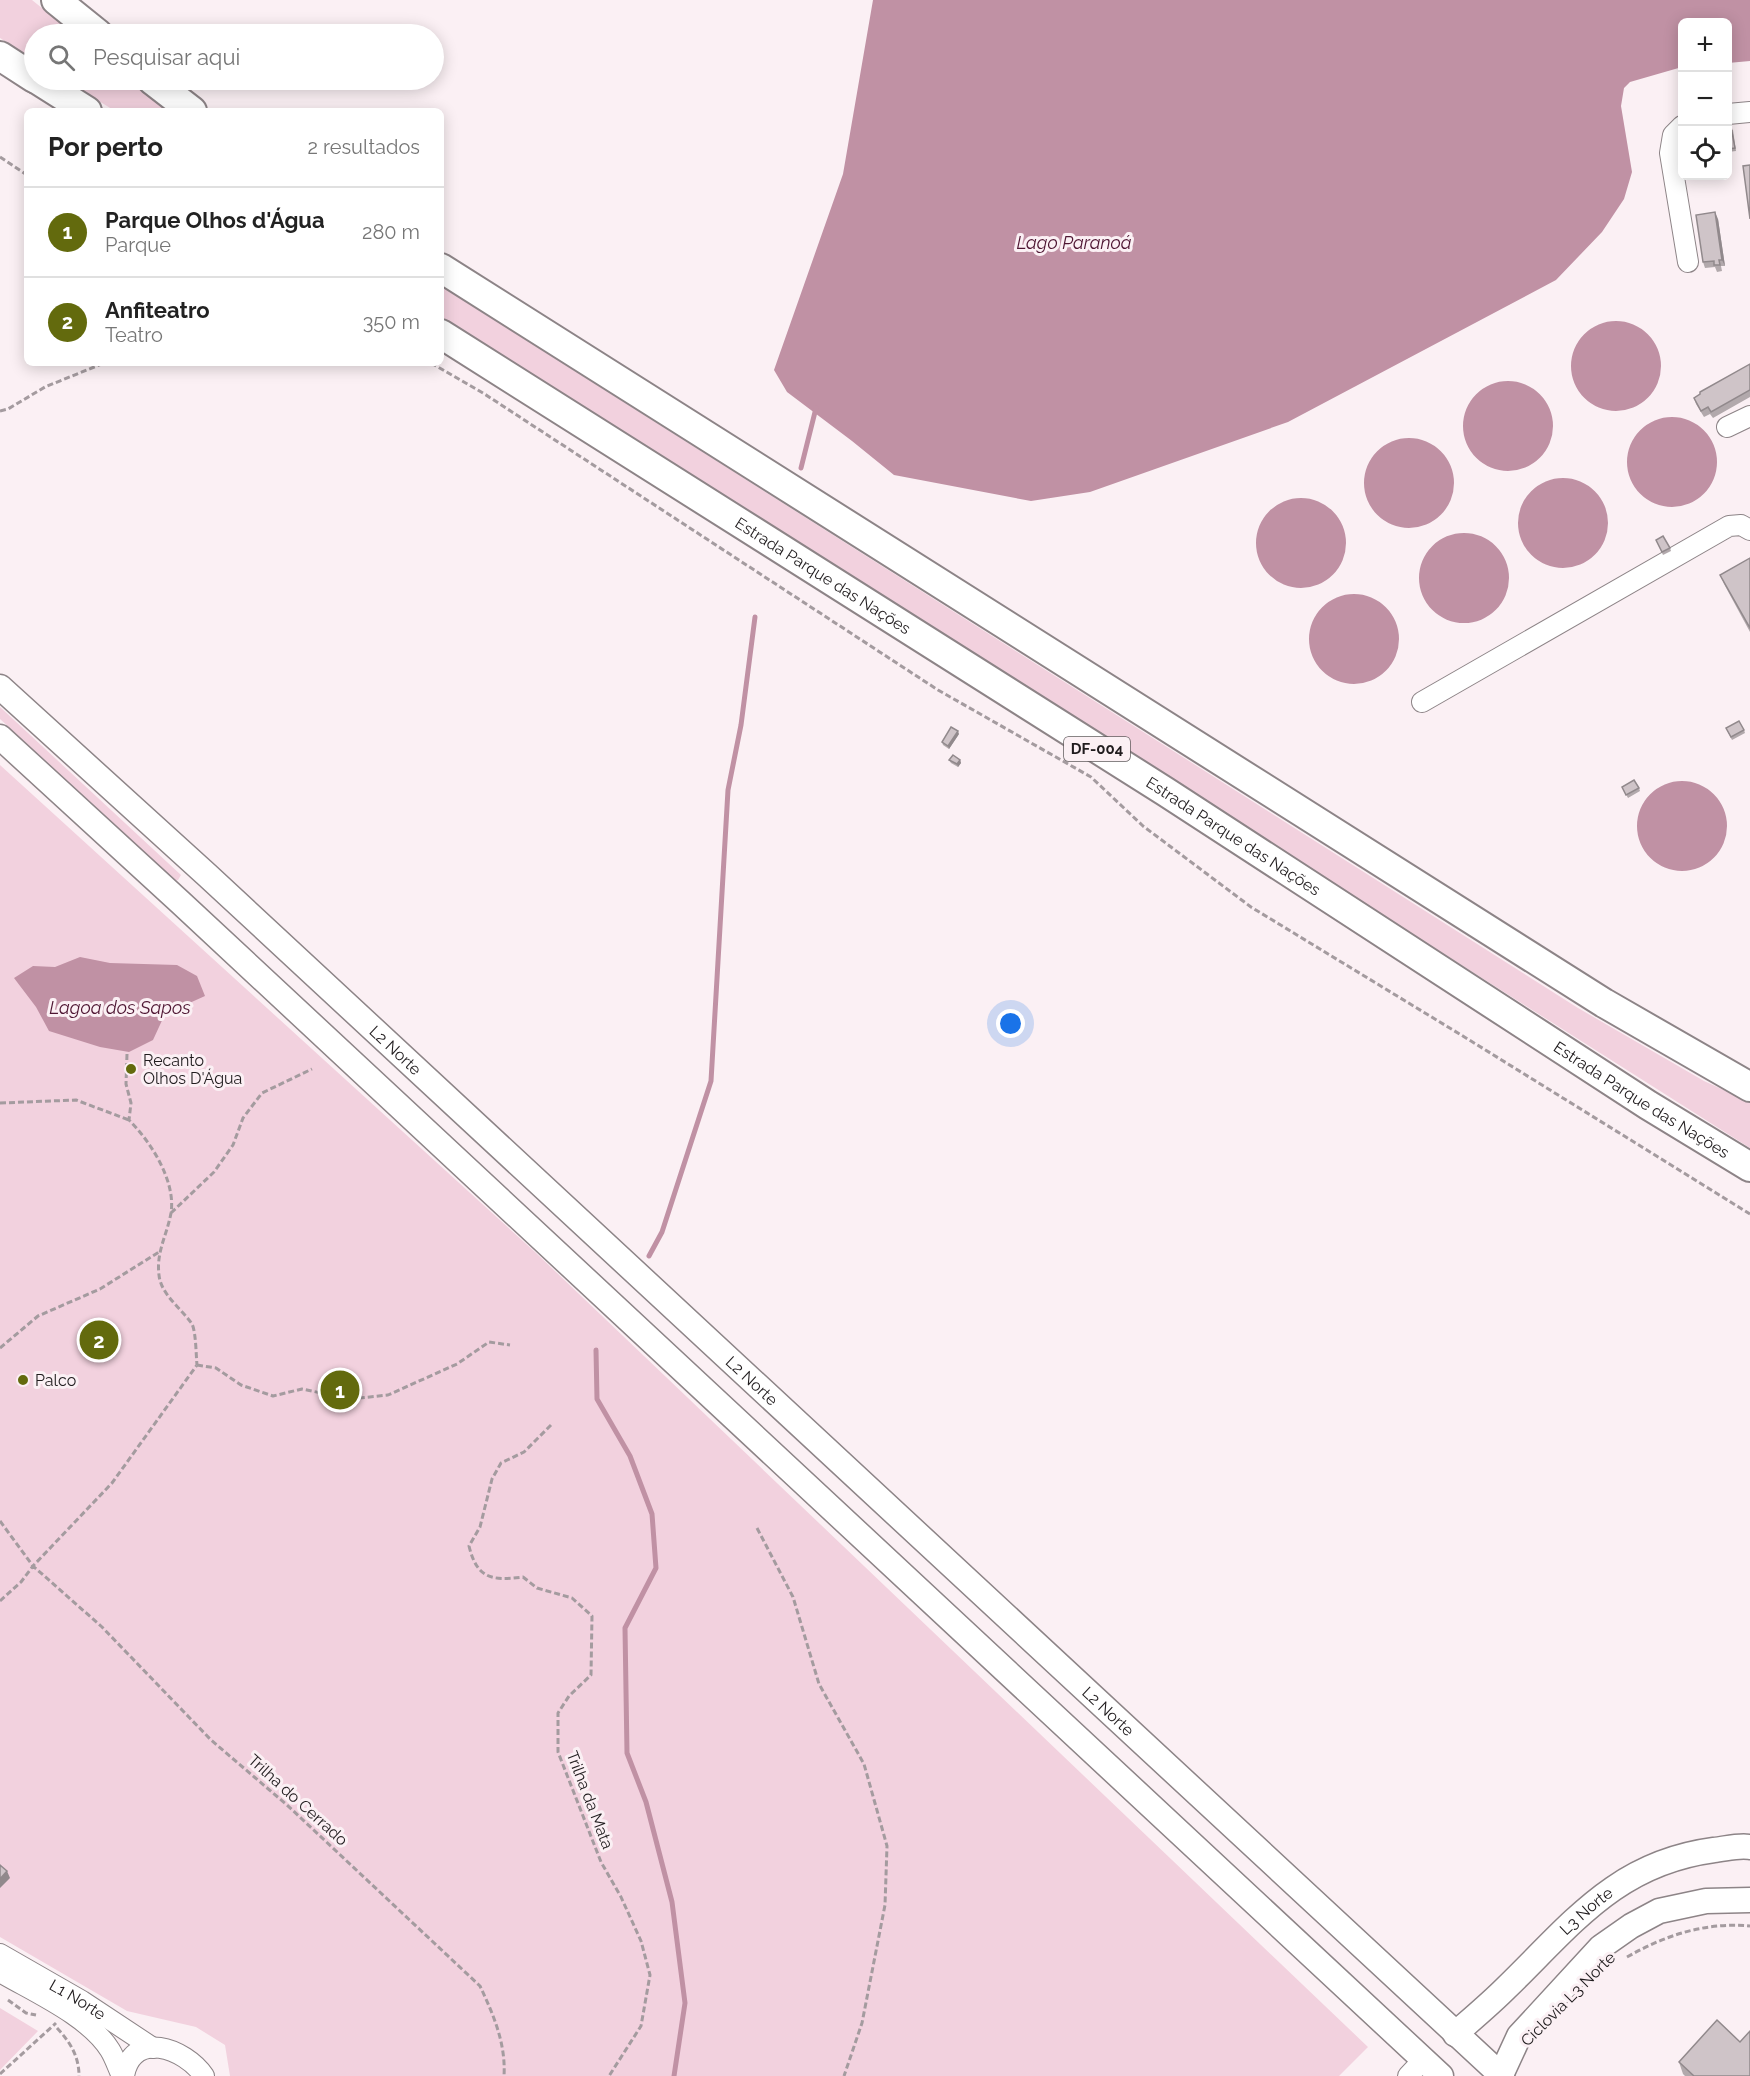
<!DOCTYPE html>
<html lang="pt">
<meta charset="utf-8">
<style>
body{margin:0;font-family:Raleway,sans-serif;background:#f2f2f2;color:#222}
.controls{position:absolute;right:18px;top:18px;display:grid;overflow:hidden;border-radius:9px;box-shadow:0 3px 15px #0003}
.controls button{width:54px;height:54px;display:grid;place-items:center;padding:0;border:0;border-bottom:2px solid #e0e0e0;background:#fff;color:#222;font:30px sans-serif}
.you{position:absolute;left:1011px;top:1024px;width:21px;height:21px;margin:-15px;border:4px solid #fff;border-radius:50%;background:#1a73e8;box-shadow:0 0 0 9px #1a73e833}
.badge{display:grid;place-items:center;width:39px;height:39px;border-radius:50%;background:#636a0d;color:#fff;font-size:20px;font-weight:700}
.pin{position:absolute;translate:-50% -50%;border:3px solid #fff;box-shadow:0 2px 6px #0006}
.list{margin:0;padding:0;list-style:none}
h2{display:flex;justify-content:space-between;align-items:center;height:78px;margin:0;padding:0 24px;font-size:26px}
h2 small{font-size:20px;font-weight:400;color:#767676}
.list li{display:grid;grid-template-columns:39px 1fr auto;gap:18px;align-items:center;box-sizing:border-box;height:90px;padding:0 24px;border-top:2px solid #e0e0e0}
.list b{display:block;font-size:22px;white-space:nowrap}
.list p{margin:0;font-size:20px;white-space:nowrap;color:#767676}
.list em{font-size:20px;font-style:normal;color:#767676}
.icon{flex:none;width:33px;height:33px;fill:none;stroke:currentColor;stroke-width:2;stroke-linecap:round;stroke-linejoin:round}
.map{position:relative;flex:none;width:1750px;height:2076px;overflow:hidden}
.search{position:absolute;background:#fff;box-shadow:0 3px 15px #0003;left:24px;top:24px;width:420px;height:66px;display:flex;align-items:center;gap:15px;box-sizing:border-box;padding:0 21px;border-radius:33px;color:#767676;font-size:22px}
.panel{position:absolute;background:#fff;box-shadow:0 3px 15px #0003;left:24px;top:108px;width:420px;height:258px;border-radius:9px}
.map>svg:first-child{display:block}
</style>
<div class="map">
<svg width="1750" height="2076" viewBox="0 0 1750 2076">
<rect width="100%" height="100%" fill="#fbf0f4"/>
<path fill="#f2d1de" d="M0,0H32L74,34H34V60L0,38Z
M65,80H129L170,111H115Z
M441,286L1578,1008L1704,1081L1750,1102V1148L441,318Z
M0,707L181,875L178,880L175,881L172,878L0,719Z
M0,765L535,1252L1368,2047L1339,2076H230L225,2045L196,2027L127,2011L0,1937Z
M0,2008L38,2031L0,2070Z"/>
<path fill="#c091a4" d="M873,0H1750V61L1728,63V22H1682V67L1630,82L1624,88L1621,106L1632,172L1624,199L1602,232L1556,280L1288,422L1090,492L1031,501L894,475L852,441L787,392L774,370L843,174Z
M1571 366a45 45 0 1 1 90 0a45 45 0 1 1-90 0Z
M1463 426a45 45 0 1 1 90 0a45 45 0 1 1-90 0Z
M1627 462a45 45 0 1 1 90 0a45 45 0 1 1-90 0Z
M1364 483a45 45 0 1 1 90 0a45 45 0 1 1-90 0Z
M1518 523a45 45 0 1 1 90 0a45 45 0 1 1-90 0Z
M1256 543a45 45 0 1 1 90 0a45 45 0 1 1-90 0Z
M1419 578a45 45 0 1 1 90 0a45 45 0 1 1-90 0Z
M1309 639a45 45 0 1 1 90 0a45 45 0 1 1-90 0Z
M1637 826a45 45 0 1 1 90 0a45 45 0 1 1-90 0Z
M80,957L110,963L177,965L197,976L205,996L165,1014L153,1040L129,1052L100,1047L49,1031L36,1007L14,978L33,966L55,967Z"/>
<g fill="none" stroke-linecap="round" stroke-linejoin="round">
<path stroke="#c091a4" stroke-width="5" d="M801,468L816,408
M649,1256L662,1232L711,1081L728,790L741,725L755,617
M596,1350L597,1399L630,1456L652,1514L656,1568L625,1628L627,1753L646,1802L672,1902L685,2003L674,2076"/>
<defs>
<g id="minor">
<path d="M1728,114L1750,112"/>
<path d="M1682,126L1673,135L1670,153L1688,262"/>
<path d="M1727,427L1750,416"/>
<path d="M1422,702L1729,526L1741,525L1750,530"/>
<path id="s1" d="M0,1954L82,2001L153,2048"/>
<path d="M0,1972C34,1992 89,2016 110,2050C115,2058 118,2068 122,2076"/>
<path d="M124,2076C132,2029 185,2048 204,2076"/>
<path d="M1408,2076L1423,2060"/>
</g>
<g id="major">
<path id="s2" d="M0,687L207,875L1502,2076"/>
<path d="M0,737L180,902L1441,2076"/>
<path id="s3" d="M1455,2034C1472,2019 1490,2004 1506,1988C1572,1924 1616,1863 1714,1850C1725,1849 1738,1845 1750,1847"/>
<path d="M1501,2075L1519,2036L1601,1947L1631,1926L1659,1911L1706,1901L1750,1900"/>
</g>
<g id="highway">
<path d="M56,0L98,34"/>
<path d="M0,56L34,78"/>
<path d="M38,80L87,111"/>
<path d="M152,80L192,111"/>
<path d="M441,268L1604,1003L1750,1087"/>
<path id="s4" d="M441,334L1166,792L1648,1105L1750,1167"/>
</g>
</defs>
<use href="#minor" stroke="#8d8487" stroke-width="22"/>
<use href="#major" stroke="#8d8487" stroke-width="27"/>
<use href="#highway" stroke="#8d8487" stroke-width="32"/>
<path stroke="#a49b9f" stroke-width="3" stroke-dasharray="6 3" stroke-linecap="butt" d="M0,157L27,175
M431,363L483,393L938,690L1091,777L1143,826L1251,907L1471,1041L1750,1214
M0,411L8,409L45,387L104,363
M127,1054L126,1084L131,1103L129,1120C151,1142 176,1181 171,1213C167,1235 156,1252 159,1275C161,1295 182,1309 192,1324C196,1332 196,1355 197,1365
M0,1103L76,1100L129,1120
M171,1213L214,1172L233,1145L243,1118L262,1093L312,1069
M0,1348L38,1316L100,1289L159,1252
M197,1365L216,1368L241,1385L273,1396L302,1389L350,1399L388,1395L457,1364L489,1342L510,1345
M551,1425L524,1452L501,1463L492,1479L480,1527L469,1546C477,1579 492,1581 523,1577L537,1588L572,1598L592,1616L591,1675L569,1696L558,1713V1752L601,1862L621,1897L641,1941L650,1975L641,2026L609,2076
M0,1521L33,1566L102,1627L211,1740L287,1805L480,1986C493,2014 506,2043 504,2076
M757,1528L793,1597L819,1684L864,1764L887,1846L885,1905L862,2023L844,2076
M0,1601L21,1582L33,1566L112,1483L197,1365
M1627,1957C1666,1935 1705,1922 1750,1926
M8,2000L26,2013L36,2015
M57,2028C70,2042 79,2056 79,2076
M0,2074L56,2023"/>
<use href="#minor" stroke="#fff" stroke-width="20"/>
<use href="#major" stroke="#fff" stroke-width="24"/>
<use href="#highway" stroke="#fff" stroke-width="28"/>
</g>
<path fill="#b2a9ac" d="M1728,128L1733,130L1736,151L1728,152Z
M1718,219L1725,266H1721L1722,271L1717,272L1715,267L1705,268L1703,262Z
M1750,364V397L1713,418L1710,414L1704,417L1696,404L1694,398Z
M1656,540L1670,548L1671,551L1663,555Z
M1750,558V632L1724,584L1720,575Z
M1726,728L1744,730L1745,733L1732,740Z
M959,734L949,749L943,745L942,742Z
M949,760H960L961,763L958,767L951,763Z
M1622,787L1639,788L1640,791L1628,798Z
M1740,2042L1750,2076H1685L1683,2074L1679,2062Z"/>
<path fill="#91898c" d="M1715,212L1718,219L1725,266L1722,260Z
M958,731L959,734L949,749L948,746Z
M960,760L961,763L958,767L957,764Z
M7,1871L10,1878L0,1888V1879Z"/>
<path fill="#cfc4c8" stroke="#91898c" stroke-width="1.5" d="M1731,127L1735,148L1728,149V128Z
M1750,165V219L1743,166Z
M1715,212L1722,260H1719L1720,265H1714V261L1703,262L1696,215Z
M1750,364V390L1711,412L1708,407L1701,411L1694,398L1700,394V392Z
M1663,536L1670,548L1662,552L1656,540Z
M1750,558V628L1720,575Z
M1739,721L1744,730L1731,737L1726,728Z
M951,727L958,731L948,746L942,742Z
M953,755L960,760L957,764L949,760Z
M1634,780L1639,788L1626,795L1622,787Z
M0,1865L7,1871L0,1879Z
M1717,2020L1740,2042L1750,2031V2076H1694L1679,2062Z"/>
<g fill="#636a0d" stroke="#fbf0f4" stroke-width="2">
<circle cx="131" cy="1069" r="6"/>
<circle cx="23" cy="1380" r="6"/>
</g>
<g text-anchor="middle" dominant-baseline="central" stroke-width="6" stroke-linejoin="round" paint-order="stroke">
<rect fill="#fbf0f4" stroke="#625c5e" stroke-width="1.5" x="1064" y="737" width="66" height="24" rx="4.5"/>
<g font-size="15" font-weight="bold" fill="#201c1e">
<text x="1097" y="749">DF-004</text>
</g>
<g font-size="16" fill="#201c1e" stroke="#fbf0f4">
<text stroke="none"><textPath href="#s4" startOffset="452">Estrada Parque das Nações</textPath></text>
<text stroke="none"><textPath href="#s4" startOffset="938">Estrada Parque das Nações</textPath></text>
<text stroke="none"><textPath href="#s2" startOffset="537">L2 Norte</textPath></text>
<text stroke="none"><textPath href="#s4" startOffset="1424">Estrada Parque das Nações</textPath></text>
<text stroke="none"><textPath href="#s2" startOffset="1023">L2 Norte</textPath></text>
<text stroke="none"><textPath href="#s2" startOffset="1509">L2 Norte</textPath></text>
<text transform="translate(298 1800) rotate(42)">Trilha do Cerrado</text>
<text transform="translate(590 1800) rotate(69)">Trilha da Mata</text>
<text stroke="none"><textPath href="#s3" startOffset="180">L3 Norte</textPath></text>
<text transform="translate(1568 1999) rotate(-45)">Ciclovia L3 Norte</text>
<text stroke="none"><textPath href="#s1" startOffset="90">L1 Norte</textPath></text>
</g>
<g font-size="16" fill="#201c1e" stroke="#fbf0f4" text-anchor="start">
<text x="143" y="1060">Recanto<tspan x="143" dy="18">Olhos D'Água</tspan></text>
<text x="35" y="1380">Palco</text>
</g>
<g font-size="18" font-style="italic" fill="#4e1532" stroke="#fbf0f4">
<text x="1074" y="242">Lago Paranoá</text>
<text x="120" y="1007">Lagoa dos Sapos</text>
</g>
</g>
</svg>
<div class="controls">
<button>+</button>
<button>−</button>
<button><svg class="icon" aria-label="locate" viewBox="0 0 24 24"><circle cx="12" cy="12" r="6"/><path d="M12 2v4M12 18v4M2 12h4M18 12h4"/></svg></button>
</div>
<div class="you"></div>
<div class="pin badge" style="left:340px;top:1390px">1</div>
<div class="pin badge" style="left:99px;top:1340px">2</div>
<div class="search"><svg class="icon" aria-label="search" viewBox="0 0 24 24"><circle cx="10" cy="10" r="6"/><path d="M15 15l6 6"/></svg>Pesquisar aqui</div>
<section class="panel">
<h2>Por perto<small>2 resultados</small></h2>
<ul class="list">
<li><span class="badge">1</span><div><b>Parque Olhos d'Água</b><p>Parque</p></div><em>280 m</em></li>
<li><span class="badge">2</span><div><b>Anfiteatro</b><p>Teatro</p></div><em>350 m</em></li>
</ul>
</section>
</div>
